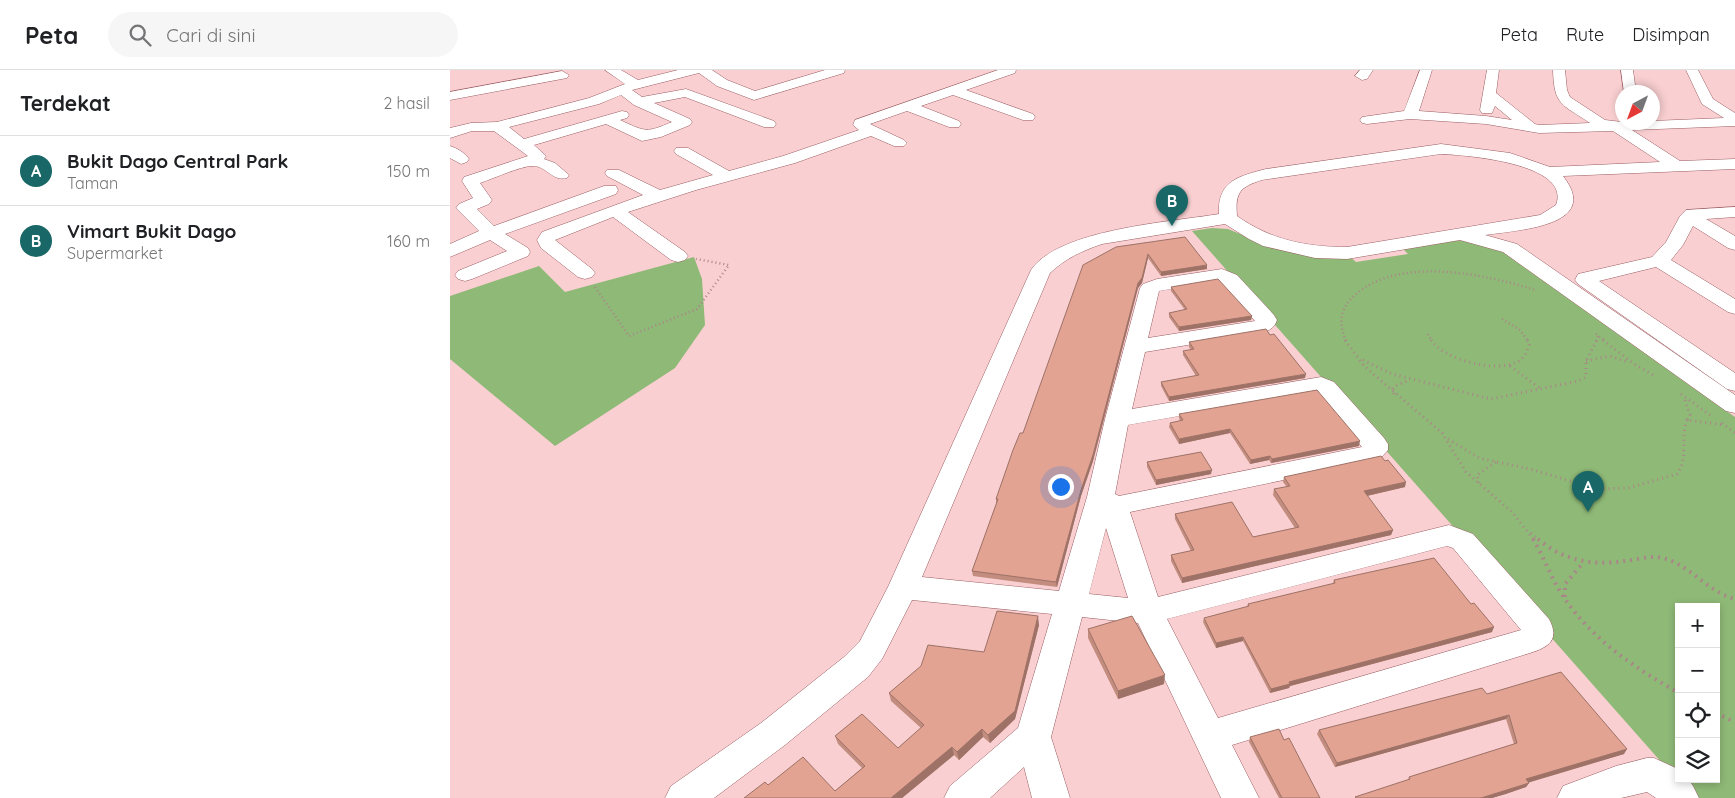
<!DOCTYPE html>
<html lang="id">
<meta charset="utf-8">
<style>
body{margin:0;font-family:Quicksand,sans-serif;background:#f6f6f6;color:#202124}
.controls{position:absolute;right:15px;bottom:15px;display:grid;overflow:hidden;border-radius:0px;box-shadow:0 2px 8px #0003}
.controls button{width:45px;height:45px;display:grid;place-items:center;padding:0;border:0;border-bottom:1px solid #e0e0e0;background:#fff;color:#202124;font:25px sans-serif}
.compass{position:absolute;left:1165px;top:15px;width:45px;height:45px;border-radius:50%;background:#fff;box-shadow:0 2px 8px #0003;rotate:221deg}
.you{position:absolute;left:610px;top:416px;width:18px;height:18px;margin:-12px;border:4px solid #fff;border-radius:50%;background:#1a73e8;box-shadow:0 0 0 8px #1a73e833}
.badge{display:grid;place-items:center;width:32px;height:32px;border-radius:50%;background:#196767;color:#fff;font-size:16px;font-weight:700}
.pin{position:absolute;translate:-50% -41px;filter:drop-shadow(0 1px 2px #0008)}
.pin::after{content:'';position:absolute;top:26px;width:18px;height:15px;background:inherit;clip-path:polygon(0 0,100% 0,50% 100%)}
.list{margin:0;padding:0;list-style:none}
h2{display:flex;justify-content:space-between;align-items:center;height:65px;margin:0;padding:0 20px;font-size:21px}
h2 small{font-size:16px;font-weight:400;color:#757577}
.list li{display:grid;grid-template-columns:32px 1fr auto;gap:15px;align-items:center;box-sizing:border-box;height:70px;padding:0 20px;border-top:1px solid #e0e0e0}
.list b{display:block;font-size:19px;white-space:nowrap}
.list p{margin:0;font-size:16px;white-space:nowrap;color:#757577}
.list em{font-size:16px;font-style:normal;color:#757577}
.icon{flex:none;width:28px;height:28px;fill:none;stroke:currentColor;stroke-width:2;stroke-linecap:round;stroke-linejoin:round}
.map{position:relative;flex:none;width:1285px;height:728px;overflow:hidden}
header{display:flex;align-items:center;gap:30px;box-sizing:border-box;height:70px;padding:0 25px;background:#fff;border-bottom:1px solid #e0e0e0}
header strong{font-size:24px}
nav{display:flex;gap:28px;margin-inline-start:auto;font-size:18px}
.search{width:350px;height:45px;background:#f6f6f6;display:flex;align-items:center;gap:12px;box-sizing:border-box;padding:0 18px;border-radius:28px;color:#757577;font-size:19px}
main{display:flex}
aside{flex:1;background:#fff}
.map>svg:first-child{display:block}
</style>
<header>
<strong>Peta</strong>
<div class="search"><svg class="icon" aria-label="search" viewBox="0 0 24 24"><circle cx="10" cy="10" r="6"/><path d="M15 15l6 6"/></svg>Cari di sini</div>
<nav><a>Peta</a><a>Rute</a><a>Disimpan</a></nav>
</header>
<main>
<aside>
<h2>Terdekat<small>2 hasil</small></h2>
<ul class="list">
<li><span class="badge">A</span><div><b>Bukit Dago Central Park</b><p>Taman</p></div><em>150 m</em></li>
<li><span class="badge">B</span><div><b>Vimart Bukit Dago</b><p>Supermarket</p></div><em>160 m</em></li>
</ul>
</aside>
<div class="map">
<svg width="1285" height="728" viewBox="0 0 1285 728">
<rect width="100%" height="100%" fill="#f9cfd1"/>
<path fill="#8fb977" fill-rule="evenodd" d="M762,158L778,159L807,171L899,186L906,192L958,184L953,179L1005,170L1020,172L1053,182L1285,347V728H1243L742,161ZM1229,537H1266V709H1229Z
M244,187L252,209L255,255L225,298L105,376L0,289V226L89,196L115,222Z"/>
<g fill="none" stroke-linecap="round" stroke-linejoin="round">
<defs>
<path id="minor" d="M155,0H171L188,10L228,0H262L277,10L305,21L375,0H395L394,3L304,30L267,16L249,3L182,20L192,27L236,19L324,51L326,54L324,57H314L235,27L204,33L240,49L242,52L240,55L211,67L192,71L156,54L84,75L96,86L94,89L105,93L119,105L117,108C102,112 96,95 82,96C71,96 42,109 30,113L42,130L39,134L27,139L44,156L154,116H166L168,120L166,124L55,164L78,178L80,182L78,186L22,209L15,211L8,209L5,205L8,201L57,181L40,170L0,187V174L29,161L6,138L9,134L23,128L12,111L14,107L78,86L44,61H22L0,68V58L21,53L47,52L139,28L175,14ZM171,25L184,35L222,52C196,63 196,62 170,50L177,48L179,45L177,42L172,41L74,69L59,57L149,34Z
M548,0H566L565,3L516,20L583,44L585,47L583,50H573L503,25L471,36L509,51L511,54L509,57H499L457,41L420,54L454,70L457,73L454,76H444L421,66L345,93L246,120L178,142L235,182L238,186L235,190L228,192L221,190L163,147L105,170L142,199L145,203L142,207L135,209L128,207L91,178L87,170L92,162L193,125L157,106L155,103L157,100H169L210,120L263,105L226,84L224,81L226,78H238L279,101L333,86L409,60L403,55L405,50Z
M910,0H923L917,9L912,10L905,6Z
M970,0H982L969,41L1036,46L1062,50L1045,36L1042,43H1032L1030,40L1037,0H1049L1046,23L1085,54L1089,55L1140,53C1112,34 1104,36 1103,0H1115L1117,20L1120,27L1155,50L1172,52H1202V51L1274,48L1252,34L1236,0H1248L1263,29L1285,43V56L1182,60L1230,91L1285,89V99L1113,106C1153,157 1066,160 1035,165L1067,174L1285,325V343L1276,341L1053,182L1010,170L897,189L865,188L813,176L799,169L775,154L652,174C632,181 616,188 600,203L472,507L609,521L637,427L655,349L690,218L693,214L707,209L772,199L787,205L824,245L827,250C824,259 818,261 810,263L695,282L682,339L871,307L884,312L934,368L938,374V380L929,390L920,392L680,442L708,527L999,455L1023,464L1099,549C1110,570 1099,577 1080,583L782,675L809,728H771L688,553L632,547L601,667L620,728H582L574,697L540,728H494L500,716L568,658L602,544L462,530L432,589L418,607L335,675L264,728H215L221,716L311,653L394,587L410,571L438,517L581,200C609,159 721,152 769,144C767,111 789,106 816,99L991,74L1060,83L1100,97L1210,92L1163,61L1089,63L1036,54L960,49L917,54L912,53L910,50L912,47L954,41ZM991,84C1015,85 1122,93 1106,135L1090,145L897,177C856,177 821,170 787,146C785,122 790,117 812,110ZM769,211L805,251L698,268L709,221ZM867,322L912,377L669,426L665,424L678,355ZM656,458L678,528L639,524ZM997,476L1003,478L1071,560L768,648L717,549Z
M1171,0H1183L1186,22H1174Z
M112,1L119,5L117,8L0,30V22Z
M0,76C7,78 15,83 19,89L17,92L11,94L0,88Z
M1285,137V147L1256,149L1285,166V180L1278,178L1243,156L1233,175L1221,190L1285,229V244L1278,242L1206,197L1149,211L1285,303V321L1277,319L1128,214L1125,210L1128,204L1202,187L1216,172L1230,146L1236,140Z
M1197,688H1204L1228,699L1229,709H1238L1243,716L1249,728H1206L1197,722L1171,728H1107L1113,716L1166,696Z"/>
</defs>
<use href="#minor" stroke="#995d62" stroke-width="1"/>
<path stroke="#a98688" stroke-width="2.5" stroke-dasharray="1 3" stroke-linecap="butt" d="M145,217L179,266L247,239L279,195L246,189
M1052,249L1070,260L1078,271
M978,264L982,271
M1146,264L1155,271
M896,271C889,254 889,239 904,226C948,185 1034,204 1085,220
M1146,271L1148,266"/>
<path stroke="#a98688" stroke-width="3" stroke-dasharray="1 4" stroke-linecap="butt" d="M895,270L914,296L992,363L1016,402L1062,442L1084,470
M981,270C994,290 1046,303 1067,292C1075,288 1077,281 1080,273L1077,270
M1153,270L1184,294L1203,305
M913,290L942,304L1041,329L1128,311L1136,307V291L1147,270
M1136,291L1160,286L1178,292
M1060,296L1091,319
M944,324L943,319L945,316L959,310
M1231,324L1260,345
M1235,330L1240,345L1237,350L1274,355
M1272,353L1285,363
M998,369L1029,388L1080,399L1147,419L1178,418L1227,404C1239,389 1230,367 1237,350
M1029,413L1027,405L1046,392
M1081,463L1089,470"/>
<path stroke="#a98688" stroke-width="4" stroke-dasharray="2 5" stroke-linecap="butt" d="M1083,469C1094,487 1101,508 1113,526C1141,569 1185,598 1229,623
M1088,469C1112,490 1142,496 1174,491C1186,490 1199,485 1212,488C1240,494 1257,522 1285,529
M1115,527V514L1133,493
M1266,643L1285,652"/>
<use href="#minor" fill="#fff" fill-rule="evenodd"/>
</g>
<path fill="#c28c7e" d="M666,177L757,195V199L711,206L698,188L692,213L688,218L643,391L631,426L607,517L523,506L522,501L546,435V429L573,363Z
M721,217L802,246L801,250L729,261L719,247V243L735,240L721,221Z
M739,272L855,308L719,331L711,316V312L746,306L733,285V281L741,280L739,277Z
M729,344L909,376L821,393L819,390L800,394L780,363L729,374L719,357L720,353L730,351L729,348Z
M697,392L761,404L706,415L697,397Z
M834,407L955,417L917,426L943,460L941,465L732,513L721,491V485L741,481L725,449V444L803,467L845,458L823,425L824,419L837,417L833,412Z
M884,510L1042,562L840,616L839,618L820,623L793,571L766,578L753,552L754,548L797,537L798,534L883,514Z
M589,555L565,649L540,673L533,667L509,690L504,685L452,728L318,715L385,721L412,698L388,674L385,666L448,678L471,658L441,631L439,623L534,582Z
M638,559L714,614L668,629L638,568Z
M1037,624L1174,684L1078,712L1079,713L1076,717L1042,728H905V727L958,710L959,707L1064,674L1056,649L885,697L867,664L869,660Z
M800,667L834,670L870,728H829L799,672Z"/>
<path fill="#9e7267" d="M698,184V188L692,213L688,218L643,391L631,426L607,517L606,512L631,420L688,213Z
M757,195V199L711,206V202Z
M802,246L801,250L729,261V257Z
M856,304L855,308L719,331V327Z
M780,359V363L729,374V369Z
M910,371L909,376L821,393L822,389Z
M820,386L819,390L800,394L801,390Z
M762,400L761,404L706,415V410Z
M956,412L955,417L912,427L914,421Z
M943,460L941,465L732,513V508Z
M588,546L589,555L565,649L540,673L538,665Z
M1044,557L1042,562L840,616L839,618L820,623L821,619L839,612Z
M793,567V571L766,578V573Z
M715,605L714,614L668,629V621Z
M1059,645L1056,649L885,697L887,693Z
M532,659L533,667L509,690L507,682Z
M502,677L504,685L452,728H441Z
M1177,679L1174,684L1074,714L1076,709Z
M1079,713L1076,717L1056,724L1042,728H1031Z"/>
<path fill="#e2a393" stroke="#9e7267" d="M735,167L757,195L711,202L698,184L692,208L688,213L643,385L631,420L606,512L522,501L548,429H546L563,380L570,363H573L633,195L666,177Z
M768,209L802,246L729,257L719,243L737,239L721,217Z
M816,259L820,265L824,264L856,304L719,327L711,312L749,305L733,281L744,279L739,272Z
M867,320L910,371L822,389L820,386L801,390L780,359L729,369L720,353L733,350L729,344Z
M751,382L762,400L706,410L697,392Z
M931,386L935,391L938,390L956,412L914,421L943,460L732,508L721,485L744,480L725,444L782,432L803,467L849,457L824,419L840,416L834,407Z
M984,488L1021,534L1024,533L1044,557L839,612L840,614L821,619L793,567L766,573L754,548L799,536L798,534L885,513L884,510Z
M547,541L588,546L565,641L538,665L532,659L507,682L502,677L441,728H294L315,712L318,715L353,687L385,721L415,696L385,666L412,644L448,678L474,655L439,623L471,596L478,575L534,582Z
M682,546L715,605L668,621L638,559Z
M1111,602L1177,679L1076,709L1079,713L1031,728H906L905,727L960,709L959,707L1067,673L1059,645L887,693L869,660L1032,618L1037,624Z
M829,659L834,670L839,668L870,728H832L800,667Z"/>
</svg>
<div class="controls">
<button>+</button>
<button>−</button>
<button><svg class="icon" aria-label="locate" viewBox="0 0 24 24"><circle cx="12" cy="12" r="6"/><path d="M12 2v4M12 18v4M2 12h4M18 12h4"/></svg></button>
<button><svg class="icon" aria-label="layers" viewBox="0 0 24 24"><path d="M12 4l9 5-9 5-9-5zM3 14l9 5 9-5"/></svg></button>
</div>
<svg class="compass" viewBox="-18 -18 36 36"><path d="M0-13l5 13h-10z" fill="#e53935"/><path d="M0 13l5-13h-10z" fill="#757577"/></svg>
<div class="you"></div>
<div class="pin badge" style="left:1138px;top:442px">A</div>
<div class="pin badge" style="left:722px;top:156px">B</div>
</div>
</main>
